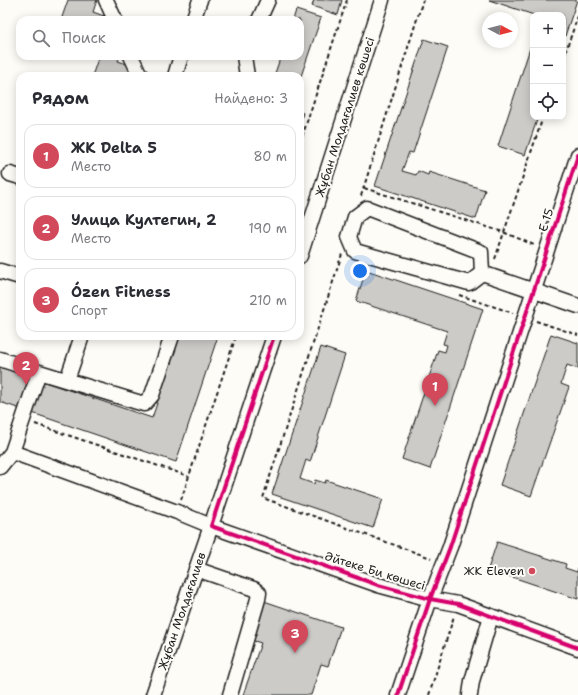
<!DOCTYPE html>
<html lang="ru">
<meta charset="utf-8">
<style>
body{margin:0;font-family:"Shantell Sans",sans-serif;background:#f7f7f7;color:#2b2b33}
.controls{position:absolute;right:12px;top:12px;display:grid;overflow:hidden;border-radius:8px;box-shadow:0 2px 10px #0003}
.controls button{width:36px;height:36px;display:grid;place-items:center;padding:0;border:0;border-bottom:1px solid #e1e1e2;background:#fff;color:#2b2b33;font:20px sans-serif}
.compass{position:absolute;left:482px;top:12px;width:36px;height:36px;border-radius:50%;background:#fff;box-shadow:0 2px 10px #0003;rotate:97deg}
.you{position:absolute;left:360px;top:271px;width:14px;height:14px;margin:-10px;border:3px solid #fff;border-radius:50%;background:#1a73e8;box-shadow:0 0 0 6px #1a73e833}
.badge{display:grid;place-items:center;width:26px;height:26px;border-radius:50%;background:#d1495b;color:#fff;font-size:13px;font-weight:700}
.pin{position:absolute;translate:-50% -33px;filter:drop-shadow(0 1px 2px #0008)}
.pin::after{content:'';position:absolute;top:21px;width:14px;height:12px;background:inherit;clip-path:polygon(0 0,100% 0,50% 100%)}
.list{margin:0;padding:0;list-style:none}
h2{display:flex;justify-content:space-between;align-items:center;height:52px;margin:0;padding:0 16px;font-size:17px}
h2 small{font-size:13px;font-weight:400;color:#7c7c81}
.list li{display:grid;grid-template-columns:26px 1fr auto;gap:12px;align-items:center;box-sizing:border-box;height:64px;margin:0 8px 8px;padding:0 8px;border:1px solid #e1e1e2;border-radius:12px}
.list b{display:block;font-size:15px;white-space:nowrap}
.list p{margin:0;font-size:13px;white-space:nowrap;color:#7c7c81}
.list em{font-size:13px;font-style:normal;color:#7c7c81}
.icon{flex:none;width:22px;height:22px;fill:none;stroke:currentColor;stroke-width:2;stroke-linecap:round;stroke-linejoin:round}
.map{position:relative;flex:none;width:578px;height:695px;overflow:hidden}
.search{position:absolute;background:#fff;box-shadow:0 2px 10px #0003;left:16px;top:16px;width:288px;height:44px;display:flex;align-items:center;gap:10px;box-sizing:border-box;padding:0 14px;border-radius:12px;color:#7c7c81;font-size:15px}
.panel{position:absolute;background:#fff;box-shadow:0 2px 10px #0003;left:16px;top:72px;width:288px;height:268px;border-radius:12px}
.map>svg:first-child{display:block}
</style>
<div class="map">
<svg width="578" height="695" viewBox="0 0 578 695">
<rect width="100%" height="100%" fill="#fdfcf7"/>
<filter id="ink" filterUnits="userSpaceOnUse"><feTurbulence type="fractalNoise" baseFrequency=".025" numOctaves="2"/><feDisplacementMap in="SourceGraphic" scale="8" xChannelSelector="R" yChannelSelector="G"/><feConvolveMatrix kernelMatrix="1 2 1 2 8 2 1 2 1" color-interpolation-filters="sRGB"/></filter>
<g filter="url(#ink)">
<path fill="#cccbc8" stroke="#1c1c1c" d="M68,0H97L93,12L104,16L102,20H61Z
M314,0H342L338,15L312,6Z
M489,0H577L563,42V15H534Z
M296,10L321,18L300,79V76H274L281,56H300V20H293Z
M424,39L448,47L413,153L409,152L402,171L416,175L418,171L428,175L429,172L485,190L476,219L375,186Z
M533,39V117H538L525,155L498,146Z
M99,56H120L118,61L135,67L132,76H92Z
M300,112L303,113L300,123Z
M366,270L483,309L430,469L402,459L438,350L445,352L447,345L443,344L447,331L356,301Z
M551,334L578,343V369L567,365L561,384L569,387L531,496L500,485Z
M180,336H218L176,462L0,402V367L152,418Z
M321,347L345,355L310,462L306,460L300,479L314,484L315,480L325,483L326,480L383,499L373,528L272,494Z
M497,542L566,564L565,568L577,572L578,568V599L488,569Z
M264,601L341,627L328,666L321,664L311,695H243L261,643L251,640Z"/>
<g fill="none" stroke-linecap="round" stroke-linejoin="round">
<defs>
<path id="minor" d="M106,0L115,20
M193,20L200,0
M259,20L268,0
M131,56L139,73L142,76
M244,56L247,76
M175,76L181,56
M10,174L20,177
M367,208L481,252L482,273L469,283L355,251L349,237L355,217Z
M300,256L382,0
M0,271L20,277
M482,273L578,306
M0,359L39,372
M67,380L82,336
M12,452L177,512L211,526L378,585L430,599L458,604L578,648
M0,467L12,452L39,372L144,404L152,395L172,336
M196,569L254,589L259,593L258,599L230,695
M153,695L211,526L274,336
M398,695L430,599L450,547L578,155
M470,695L472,681L491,616"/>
</defs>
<use href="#minor" stroke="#1c1c1c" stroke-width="17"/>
<path stroke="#1c1c1c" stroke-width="2" stroke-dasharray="4 3" stroke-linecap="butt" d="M563,59L578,16
M300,143L347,0
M364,188L503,232L534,245
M361,196L423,0
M342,254L263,498L431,558
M495,259L543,117
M459,295L513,313
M536,321L578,335
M35,424L188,476
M181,500L236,336
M429,695L454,616"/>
<use href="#minor" stroke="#fdfcf7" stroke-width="14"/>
<defs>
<path id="cycleway" d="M274,336L211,526L378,585L430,599L458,604L578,648
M398,695L430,599L450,547L578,155"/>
</defs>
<use href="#cycleway" stroke="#fdfcf7" stroke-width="6"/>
<use href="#cycleway" stroke="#d6006c" stroke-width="4"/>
</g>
</g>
<circle fill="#d1495b" stroke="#fdfcf7" stroke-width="1.5" cx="532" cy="571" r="4"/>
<g text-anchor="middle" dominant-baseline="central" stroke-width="4" stroke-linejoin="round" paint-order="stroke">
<g font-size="12" fill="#1c1c1c" stroke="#fdfcf7">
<text transform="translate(345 117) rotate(-72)">Жұбан Молдағалиев көшесі</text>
<text transform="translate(546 220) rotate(-72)">E 15</text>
<text transform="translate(375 571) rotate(17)">Әйтеке Би көшесі</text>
<text transform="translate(182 611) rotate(-71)">Жұбан Молдағалиев</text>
</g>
<g font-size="12" fill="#1c1c1c" stroke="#fdfcf7" text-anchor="end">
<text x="524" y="571">ЖК Eleven</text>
</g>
</g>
</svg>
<div class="controls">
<button>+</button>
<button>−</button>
<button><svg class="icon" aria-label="locate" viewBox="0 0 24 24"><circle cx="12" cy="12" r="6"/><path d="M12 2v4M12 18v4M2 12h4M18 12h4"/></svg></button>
</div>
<svg class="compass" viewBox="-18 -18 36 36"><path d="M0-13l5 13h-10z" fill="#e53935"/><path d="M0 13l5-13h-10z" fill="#7c7c81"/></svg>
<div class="you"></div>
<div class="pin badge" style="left:435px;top:406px">1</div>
<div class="pin badge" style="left:26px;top:385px">2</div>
<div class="pin badge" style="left:295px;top:653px">3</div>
<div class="search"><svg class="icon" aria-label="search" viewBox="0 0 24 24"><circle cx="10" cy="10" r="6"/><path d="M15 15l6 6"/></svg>Поиск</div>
<section class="panel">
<h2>Рядом<small>Найдено: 3</small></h2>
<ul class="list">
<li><span class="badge">1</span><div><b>ЖК Delta 5</b><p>Место</p></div><em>80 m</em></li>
<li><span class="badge">2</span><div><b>Улица Култегин, 2</b><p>Место</p></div><em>190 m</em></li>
<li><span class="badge">3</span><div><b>Ózen Fitness</b><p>Спорт</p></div><em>210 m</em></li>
</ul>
</section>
</div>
